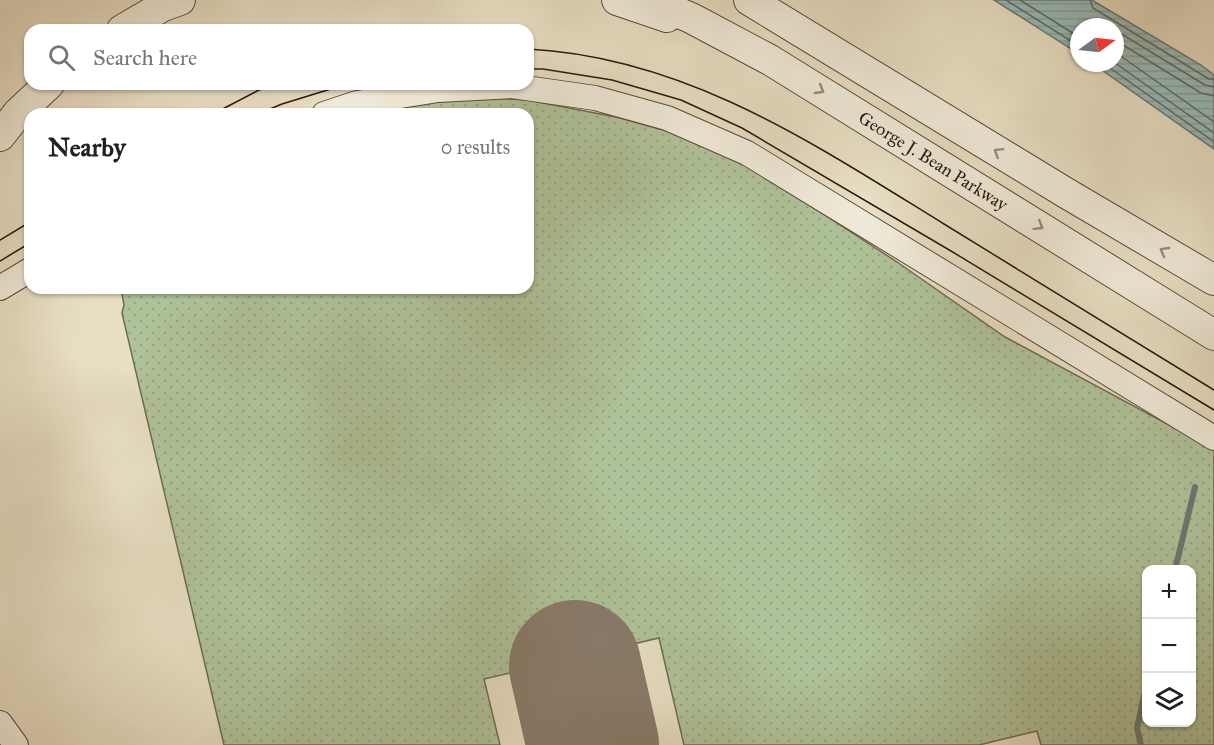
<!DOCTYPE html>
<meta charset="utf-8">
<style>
body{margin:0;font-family:"IM FELL Great Primer",serif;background:#f6f6f6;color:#202124}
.controls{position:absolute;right:18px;bottom:18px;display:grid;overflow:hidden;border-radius:12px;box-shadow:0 2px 4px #0004}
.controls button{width:54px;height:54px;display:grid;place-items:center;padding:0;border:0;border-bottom:2px solid #e0e0e0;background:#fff;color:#202124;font:30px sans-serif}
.compass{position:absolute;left:1070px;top:18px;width:54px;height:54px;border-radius:50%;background:#fff;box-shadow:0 2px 4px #0004;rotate:75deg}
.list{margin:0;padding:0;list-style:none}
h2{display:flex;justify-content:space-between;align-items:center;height:78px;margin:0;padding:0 24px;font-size:26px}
h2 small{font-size:20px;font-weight:400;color:#757577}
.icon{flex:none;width:33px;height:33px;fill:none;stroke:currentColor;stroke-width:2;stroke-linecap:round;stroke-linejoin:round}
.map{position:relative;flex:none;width:1214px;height:745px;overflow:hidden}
.search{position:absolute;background:#fff;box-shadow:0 2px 4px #0004;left:24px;top:24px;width:510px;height:66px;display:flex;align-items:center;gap:15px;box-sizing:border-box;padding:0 21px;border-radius:18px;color:#757577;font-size:22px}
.panel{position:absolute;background:#fff;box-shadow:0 2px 4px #0004;left:24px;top:108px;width:510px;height:186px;border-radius:18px}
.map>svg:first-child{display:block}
</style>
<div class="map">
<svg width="1214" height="745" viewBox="0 0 1214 745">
<defs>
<pattern id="grass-dots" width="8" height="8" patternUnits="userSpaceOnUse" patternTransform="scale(1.5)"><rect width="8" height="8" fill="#afc299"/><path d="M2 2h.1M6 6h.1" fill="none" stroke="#97a683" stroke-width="1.8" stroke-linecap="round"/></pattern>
<pattern id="water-rules" width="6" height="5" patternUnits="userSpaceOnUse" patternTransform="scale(1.5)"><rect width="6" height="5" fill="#98bbb9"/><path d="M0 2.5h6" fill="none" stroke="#83a09e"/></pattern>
</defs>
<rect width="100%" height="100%" fill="#e7dec3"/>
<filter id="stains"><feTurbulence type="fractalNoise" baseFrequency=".00333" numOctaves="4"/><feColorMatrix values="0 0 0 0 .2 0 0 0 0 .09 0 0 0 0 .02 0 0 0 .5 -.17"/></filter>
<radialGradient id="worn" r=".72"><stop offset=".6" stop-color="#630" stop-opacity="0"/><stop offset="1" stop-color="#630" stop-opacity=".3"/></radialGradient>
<path fill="url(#grass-dots)" stroke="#6d6c54" stroke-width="1.5" fill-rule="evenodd" d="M493,98L527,100L616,117L678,134L742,161L897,262L1005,337L1214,449V745H1041L1037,731L979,745H684L659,638L484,679L500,745H224L122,313L124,305L121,288H528V114H372C412,103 451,99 493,98ZM1146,570H1192V722H1146Z"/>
<path fill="url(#water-rules)" stroke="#6c7975" stroke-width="1.5" d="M994,0H1092L1201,65L1214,75V149L1092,63H1115V27H1079V54Z"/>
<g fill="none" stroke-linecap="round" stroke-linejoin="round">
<path stroke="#626964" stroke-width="1.5" d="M1006,0L1079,46
M1020,0L1079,37
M1090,0L1093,8L1209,79H1214
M1115,30L1205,85L1214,87
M1115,40L1201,93L1214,96
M1115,52L1214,122
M1103,63L1214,142
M1115,63L1214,133"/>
<path stroke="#6c7975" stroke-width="6" d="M1175,570L1195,487
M1141,745L1137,728L1146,687"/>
<path stroke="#897a69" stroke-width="132" d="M575,666L593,745"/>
<defs>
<path id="minor" d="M324,114L357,103L438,90L512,86L595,98L667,118L747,153L1214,438
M0,288L30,270
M0,723L16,745"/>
<g id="tertiary">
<path d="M617,0L667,17"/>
<path id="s1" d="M648,0L691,18L770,60L1214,335"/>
<path d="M749,0L1066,193L1214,280"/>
<path d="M122,30L163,6L180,0"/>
<path d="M0,136L18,113L49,84"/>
</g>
</defs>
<use href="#minor" stroke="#5a493c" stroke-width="26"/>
<use href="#tertiary" stroke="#5a493c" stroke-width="32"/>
<use href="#minor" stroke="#efead8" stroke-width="24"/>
<use href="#tertiary" stroke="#efead8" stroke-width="30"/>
<path stroke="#2b170f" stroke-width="1.5" d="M528,49C686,57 814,144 944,224C1034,280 1124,335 1214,390
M528,69H543L612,80L681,100L742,128L951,251L1214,410
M213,114L259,90L279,84
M258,114L282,104L347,84
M0,240L30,222
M0,261L30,243"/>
</g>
<defs><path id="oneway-chevron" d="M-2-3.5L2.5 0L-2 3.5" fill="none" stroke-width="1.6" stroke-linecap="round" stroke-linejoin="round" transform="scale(1.5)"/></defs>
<g stroke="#978b7e">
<use href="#oneway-chevron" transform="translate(820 90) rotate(31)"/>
<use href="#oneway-chevron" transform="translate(998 152) rotate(-148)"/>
<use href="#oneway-chevron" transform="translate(1039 226) rotate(32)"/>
<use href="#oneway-chevron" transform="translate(1164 251) rotate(-150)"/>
</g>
<g text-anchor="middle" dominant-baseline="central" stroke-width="5" stroke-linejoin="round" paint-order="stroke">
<g font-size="18" fill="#2b170f" stroke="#efead8">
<text stroke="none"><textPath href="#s1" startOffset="328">George J. Bean Parkway</textPath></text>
</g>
</g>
<rect width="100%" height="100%" filter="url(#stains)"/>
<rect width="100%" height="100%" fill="url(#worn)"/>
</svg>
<div class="controls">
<button>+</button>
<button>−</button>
<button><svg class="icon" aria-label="layers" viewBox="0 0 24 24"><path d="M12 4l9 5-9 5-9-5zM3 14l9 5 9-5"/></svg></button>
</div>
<svg class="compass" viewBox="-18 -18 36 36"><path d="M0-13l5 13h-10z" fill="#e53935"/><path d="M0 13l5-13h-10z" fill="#757577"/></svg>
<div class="search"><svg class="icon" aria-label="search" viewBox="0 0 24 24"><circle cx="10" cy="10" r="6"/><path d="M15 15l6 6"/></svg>Search here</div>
<section class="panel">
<h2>Nearby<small>0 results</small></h2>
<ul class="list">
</ul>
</section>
</div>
